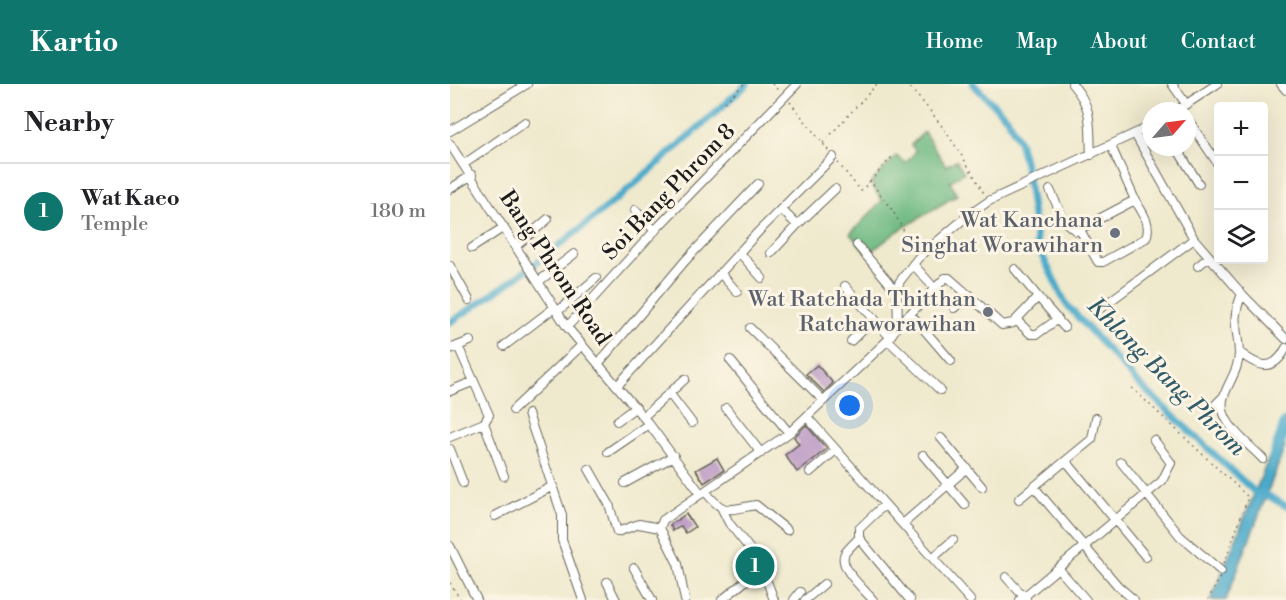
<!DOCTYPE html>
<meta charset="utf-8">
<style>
body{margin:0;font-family:"Libre Bodoni",serif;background:#f6f6f6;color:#202124}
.controls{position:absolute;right:18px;top:18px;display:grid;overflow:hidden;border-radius:6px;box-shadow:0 6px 24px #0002}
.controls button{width:54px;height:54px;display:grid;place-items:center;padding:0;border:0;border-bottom:2px solid #e0e0e0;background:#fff;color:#202124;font:30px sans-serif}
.compass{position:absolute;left:692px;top:18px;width:54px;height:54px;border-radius:50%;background:#fff;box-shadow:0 6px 24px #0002;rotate:62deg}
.you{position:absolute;left:400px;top:322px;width:21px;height:21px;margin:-15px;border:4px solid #fff;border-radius:50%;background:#1a73e8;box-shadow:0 0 0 9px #1a73e833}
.badge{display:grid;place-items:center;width:39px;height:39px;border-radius:50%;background:#0f766e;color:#fff;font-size:20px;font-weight:700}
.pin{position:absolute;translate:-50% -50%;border:3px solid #fff;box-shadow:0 2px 6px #0006}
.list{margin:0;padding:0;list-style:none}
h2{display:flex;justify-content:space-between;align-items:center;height:78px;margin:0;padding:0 24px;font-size:26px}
h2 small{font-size:20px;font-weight:400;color:#757577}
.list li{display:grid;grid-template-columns:39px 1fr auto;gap:18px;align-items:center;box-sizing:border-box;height:96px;padding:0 24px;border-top:2px solid #e0e0e0}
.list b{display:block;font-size:22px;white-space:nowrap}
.list p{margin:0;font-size:20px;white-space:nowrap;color:#757577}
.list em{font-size:20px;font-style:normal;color:#757577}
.icon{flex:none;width:33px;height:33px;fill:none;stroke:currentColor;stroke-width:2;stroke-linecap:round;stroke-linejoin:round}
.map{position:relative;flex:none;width:836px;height:516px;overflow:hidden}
header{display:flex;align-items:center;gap:36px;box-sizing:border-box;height:84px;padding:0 30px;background:#0f766e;color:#fff}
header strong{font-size:28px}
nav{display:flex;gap:33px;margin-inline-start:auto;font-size:21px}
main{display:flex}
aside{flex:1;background:#fff}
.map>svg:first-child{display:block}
</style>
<header>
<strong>Kartio</strong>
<nav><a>Home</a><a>Map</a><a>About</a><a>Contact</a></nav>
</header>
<main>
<aside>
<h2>Nearby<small></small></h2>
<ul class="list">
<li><span class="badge">1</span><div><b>Wat Kaeo</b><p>Temple</p></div><em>180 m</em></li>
</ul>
</aside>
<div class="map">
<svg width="836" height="516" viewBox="0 0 836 516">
<rect width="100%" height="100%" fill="#fcf5e5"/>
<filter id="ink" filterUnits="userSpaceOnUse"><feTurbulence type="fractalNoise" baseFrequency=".0167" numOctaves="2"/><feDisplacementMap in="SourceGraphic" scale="12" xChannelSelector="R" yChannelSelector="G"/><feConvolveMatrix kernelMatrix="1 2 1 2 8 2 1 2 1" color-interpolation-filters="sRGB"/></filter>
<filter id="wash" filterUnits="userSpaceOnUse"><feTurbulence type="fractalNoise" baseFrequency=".008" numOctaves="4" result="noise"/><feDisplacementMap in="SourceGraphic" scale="24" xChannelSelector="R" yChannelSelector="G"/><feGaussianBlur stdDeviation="1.35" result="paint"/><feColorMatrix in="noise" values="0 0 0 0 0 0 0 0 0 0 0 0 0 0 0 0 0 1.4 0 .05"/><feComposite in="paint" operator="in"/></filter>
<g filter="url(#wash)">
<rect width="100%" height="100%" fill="#efe9cd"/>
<path fill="#6eb982" stroke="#456a4f" stroke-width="1.5" d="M474,48L496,82L506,76L514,88L500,98L507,111L448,147L418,170L400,150L432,117L421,99L446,72L456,79L466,67L461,61Z"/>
<path fill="#4caaca" stroke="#346373" stroke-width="1.5" d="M824,361L835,363L776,516H761Z"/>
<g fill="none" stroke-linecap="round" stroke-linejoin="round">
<path stroke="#4caaca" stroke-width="7" d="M523,0L557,34L569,57L577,89L587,161L616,220L687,298L810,413
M0,238C108,171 203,85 297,0
M813,409L836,422"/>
<path stroke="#4caaca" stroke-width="12" d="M824,375L836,339"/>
</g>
<g id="blocks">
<path fill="#b997c4" d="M367,281L383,299L374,308L356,290Z
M356,341L377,365L347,388L335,371L349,360L344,353Z
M267,374L274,386L254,399L246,386Z
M236,430L245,443L236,449L231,442L223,447L220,441Z"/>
</g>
</g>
<g filter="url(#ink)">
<use href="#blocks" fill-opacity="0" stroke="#66645a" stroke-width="1.5"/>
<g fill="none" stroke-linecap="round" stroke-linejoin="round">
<defs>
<path id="minor" d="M622,0C644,25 639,40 641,71
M722,0L736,20
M831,0L836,6
M726,27L767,0
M737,34L768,80
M0,47L77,0
M685,50L744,155L792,210L836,255
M0,60L117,243L199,340L251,410
M726,63L749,100
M14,80L75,38
M0,105L22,91
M600,106L615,138L626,147L685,116L661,62
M185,126L205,147
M347,141L385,105
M630,146L648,178H653L696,154C702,140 692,128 685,116
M407,161L447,208
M66,162L98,135
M22,164L54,143
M289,168L312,194
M321,169L347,141L331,125
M463,180L485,205
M0,182L19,216
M748,182L759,173
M271,190L287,208
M88,198L124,170
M395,202L440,253
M792,210C780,239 788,241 789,269C789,285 779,297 774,312C765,337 798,359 813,375
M588,213L614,243
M504,224L520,211
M107,228L146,194
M644,229L744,155
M459,231L495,194H499L552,241L563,239L588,213L565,185
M457,232L465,235L501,277
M566,236L581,250H587L608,235
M117,243L209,142L347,0
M300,244L373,316
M438,256L490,306
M401,257L424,234
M54,262L104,224
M0,265L20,257
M789,268C807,282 823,290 836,264
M280,276L339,349
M148,280L235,177L308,100
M167,302L308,148L383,73
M0,307L22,298
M219,309L242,339
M763,323L773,313
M276,324L311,369
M63,326L131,262
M78,330L112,431V456L133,516
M194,332L235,295
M357,333L520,516
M167,337L186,323
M34,339L54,392
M0,353L34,339L39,331L8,262
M491,354L532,403
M0,365L13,399
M158,368L199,340
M473,371L515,421
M616,377L696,473
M671,378L730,452L771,487
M139,385L159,420L167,448L189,440L210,444
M360,388L386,366
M175,399L224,372
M584,403L668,502L684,516
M255,407C275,433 279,425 306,421L337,446
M569,415L642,355L646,334
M272,425L279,439L311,479L309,486L272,516
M45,432L103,402
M454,439L517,384
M409,454L460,516
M0,462L27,516
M484,473L503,456
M184,484L202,516
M608,484L636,516
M309,486L318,500L324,516
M556,493L576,515
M157,498L166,516
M235,516L228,480L210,444L213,436L339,349L438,256L448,241L447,205L450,197L468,174L516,133L539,117L701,42
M344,516L350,508
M355,516L374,500
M423,516C415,506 387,483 395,469C399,464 404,459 409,454V445L434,421
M570,516L712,397L721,379L704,356"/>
</defs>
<use href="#minor" stroke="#66645a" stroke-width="10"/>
<path stroke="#66645a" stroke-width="1.5" stroke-dasharray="1.5 4.5" stroke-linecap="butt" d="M322,0L330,8
M456,0C489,33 513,72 535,111
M206,1L208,0
M275,18L294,0
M340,18L378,66
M373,59L427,0
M388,79L411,107L420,97L443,127L465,168
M420,97L444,71
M682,304L798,413L774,480
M0,499L11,516
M758,516L770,493"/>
<use href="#minor" stroke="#fff" stroke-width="8"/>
</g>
</g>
<g fill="#6b7280" stroke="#fcf5e5" stroke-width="2">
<circle cx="665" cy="149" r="6"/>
<circle cx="538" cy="228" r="6"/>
</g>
<g text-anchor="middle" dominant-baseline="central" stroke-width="6" stroke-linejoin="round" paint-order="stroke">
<g font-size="22" fill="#1c1c1c" stroke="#fcf5e5">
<text transform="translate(219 108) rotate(-46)">Soi Bang Phrom 8</text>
<text transform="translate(105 184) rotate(56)">Bang Phrom Road</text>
</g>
<g font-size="22" fill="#5b616d" stroke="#fcf5e5" text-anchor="end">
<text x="653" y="136">Wat Kanchana<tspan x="653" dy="25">Singhat Worawiharn</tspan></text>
<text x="526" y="215">Wat Ratchada Thitthan<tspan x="526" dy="25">Ratchaworawihan</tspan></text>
</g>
<g font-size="24" font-style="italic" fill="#325c6a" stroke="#fcf5e5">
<text transform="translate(716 293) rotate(45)">Khlong Bang Phrom</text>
</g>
</g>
</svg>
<div class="controls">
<button>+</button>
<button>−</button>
<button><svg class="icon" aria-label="layers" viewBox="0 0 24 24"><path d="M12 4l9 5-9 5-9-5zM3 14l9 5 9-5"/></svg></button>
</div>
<svg class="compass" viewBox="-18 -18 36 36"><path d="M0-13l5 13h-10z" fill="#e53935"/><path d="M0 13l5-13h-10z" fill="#757577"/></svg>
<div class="you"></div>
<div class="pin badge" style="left:305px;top:482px">1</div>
</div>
</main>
